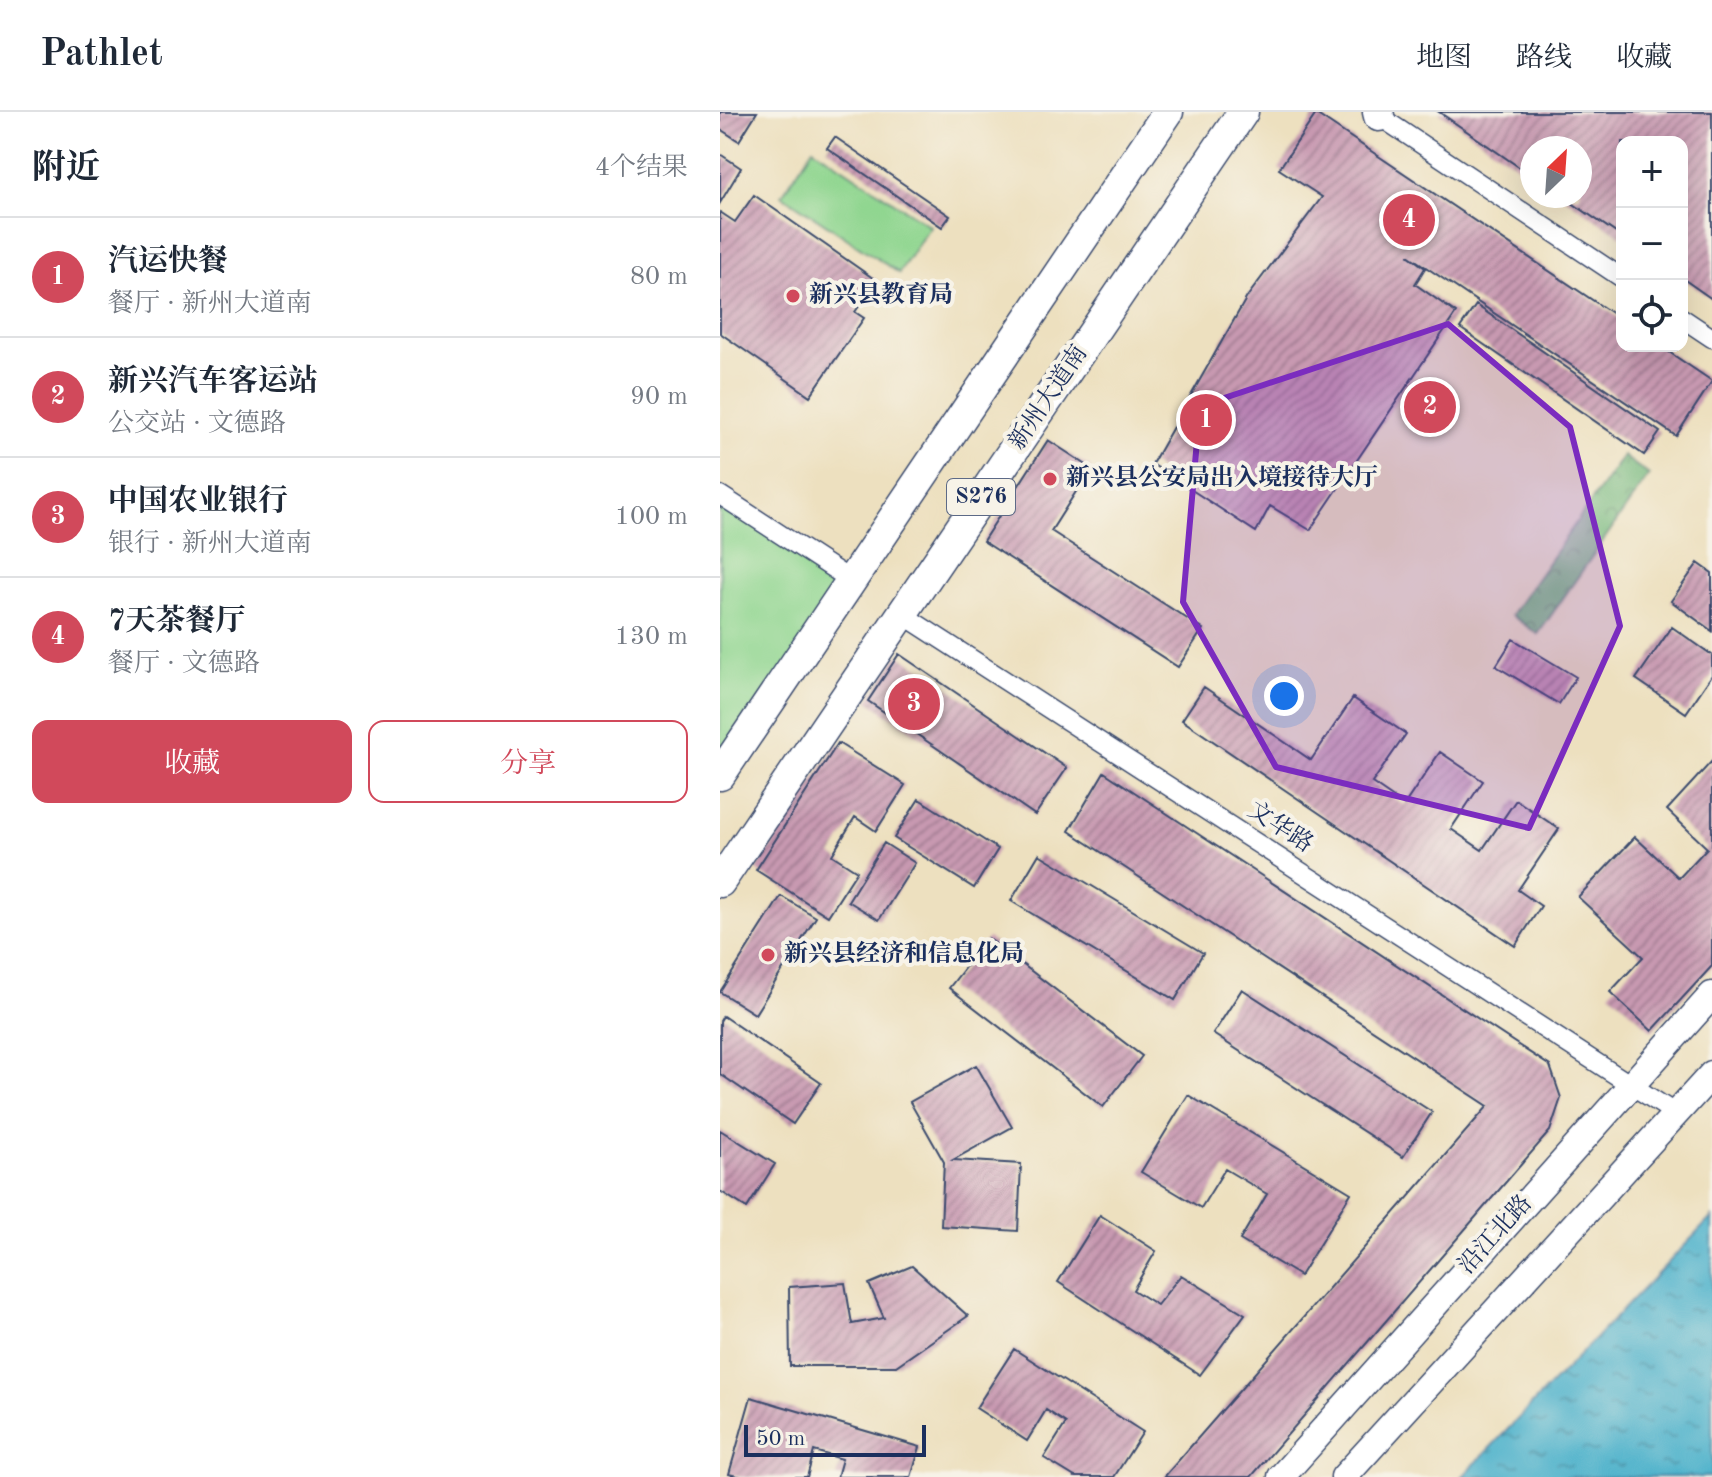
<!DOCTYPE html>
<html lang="zh">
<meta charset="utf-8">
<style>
body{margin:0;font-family:"Old Standard TT","Noto Serif SC",serif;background:#f2f2f3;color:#1f2937}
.controls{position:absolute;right:24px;top:24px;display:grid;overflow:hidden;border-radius:16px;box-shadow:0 8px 32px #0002}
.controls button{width:72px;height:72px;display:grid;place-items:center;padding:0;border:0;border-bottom:2px solid #e0e1e3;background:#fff;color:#1f2937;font:40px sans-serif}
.compass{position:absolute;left:800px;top:24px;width:72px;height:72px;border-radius:50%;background:#fff;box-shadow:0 8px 32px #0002;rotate:25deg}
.scale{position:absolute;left:24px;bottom:20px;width:182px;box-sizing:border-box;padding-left:8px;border:4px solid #1b2f5e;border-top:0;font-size:22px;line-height:28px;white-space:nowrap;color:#1b2f5e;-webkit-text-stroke:6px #f7f3e8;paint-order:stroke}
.you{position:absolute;left:564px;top:584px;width:28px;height:28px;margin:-20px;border:6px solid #fff;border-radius:50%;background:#1a73e8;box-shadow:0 0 0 12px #1a73e833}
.badge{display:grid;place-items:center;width:52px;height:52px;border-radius:50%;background:#d1495b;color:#fff;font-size:26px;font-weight:700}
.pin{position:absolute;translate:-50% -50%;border:4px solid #fff;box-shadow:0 2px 8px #0006}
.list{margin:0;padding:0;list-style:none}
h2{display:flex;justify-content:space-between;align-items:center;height:104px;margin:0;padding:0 32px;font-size:34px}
h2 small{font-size:26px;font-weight:400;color:#747a83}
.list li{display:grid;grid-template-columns:52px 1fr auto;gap:24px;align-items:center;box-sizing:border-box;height:120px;padding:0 32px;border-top:2px solid #e0e1e3}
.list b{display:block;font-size:30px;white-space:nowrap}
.list p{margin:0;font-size:26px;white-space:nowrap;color:#747a83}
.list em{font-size:26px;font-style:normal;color:#747a83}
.actions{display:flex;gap:16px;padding:24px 32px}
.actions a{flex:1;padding:18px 0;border:2px solid #d1495b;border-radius:16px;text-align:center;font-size:28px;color:#d1495b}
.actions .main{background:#d1495b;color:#fff}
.icon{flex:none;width:44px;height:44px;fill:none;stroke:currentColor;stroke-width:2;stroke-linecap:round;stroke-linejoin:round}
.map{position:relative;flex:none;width:992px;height:1365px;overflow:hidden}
header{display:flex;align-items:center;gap:48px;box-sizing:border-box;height:112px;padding:0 40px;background:#fff;border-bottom:2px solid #e0e1e3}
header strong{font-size:38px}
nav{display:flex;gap:44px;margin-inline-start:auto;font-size:28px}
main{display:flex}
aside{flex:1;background:#fff}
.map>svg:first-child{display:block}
</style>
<header>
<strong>Pathlet</strong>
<nav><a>地图</a><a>路线</a><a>收藏</a></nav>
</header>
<main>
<aside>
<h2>附近<small>4个结果</small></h2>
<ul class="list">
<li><span class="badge">1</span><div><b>汽运快餐</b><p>餐厅 · 新州大道南</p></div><em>80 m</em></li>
<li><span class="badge">2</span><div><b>新兴汽车客运站</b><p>公交站 · 文德路</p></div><em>90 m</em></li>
<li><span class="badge">3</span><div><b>中国农业银行</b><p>银行 · 新州大道南</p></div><em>100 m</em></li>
<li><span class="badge">4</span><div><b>7天茶餐厅</b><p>餐厅 · 文德路</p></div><em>130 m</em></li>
</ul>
<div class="actions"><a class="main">收藏</a><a>分享</a></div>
</aside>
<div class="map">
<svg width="992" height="1365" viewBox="0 0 992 1365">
<defs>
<pattern id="forest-crowns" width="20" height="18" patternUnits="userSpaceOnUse" patternTransform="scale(2)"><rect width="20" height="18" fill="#74b77a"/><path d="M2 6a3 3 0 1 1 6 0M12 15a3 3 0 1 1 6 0" fill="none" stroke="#5e9567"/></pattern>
<pattern id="water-ripples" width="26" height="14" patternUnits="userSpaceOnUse" patternTransform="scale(2)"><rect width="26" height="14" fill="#4cb1cb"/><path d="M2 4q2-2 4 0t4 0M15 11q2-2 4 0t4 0" fill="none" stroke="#3e90a8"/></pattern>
<pattern id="building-hatch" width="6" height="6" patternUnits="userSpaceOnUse" patternTransform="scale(2)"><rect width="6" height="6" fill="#c899b1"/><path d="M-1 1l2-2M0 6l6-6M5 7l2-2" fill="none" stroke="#a27d93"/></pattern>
</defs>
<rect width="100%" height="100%" fill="#f7f3e8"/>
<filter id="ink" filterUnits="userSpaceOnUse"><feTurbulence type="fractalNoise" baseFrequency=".0125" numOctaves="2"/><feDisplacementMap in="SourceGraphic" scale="16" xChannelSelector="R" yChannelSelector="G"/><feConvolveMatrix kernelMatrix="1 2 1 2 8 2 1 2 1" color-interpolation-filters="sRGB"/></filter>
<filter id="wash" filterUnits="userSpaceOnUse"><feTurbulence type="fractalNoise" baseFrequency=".006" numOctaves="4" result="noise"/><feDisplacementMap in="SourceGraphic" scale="32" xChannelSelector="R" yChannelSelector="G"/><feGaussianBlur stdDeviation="1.8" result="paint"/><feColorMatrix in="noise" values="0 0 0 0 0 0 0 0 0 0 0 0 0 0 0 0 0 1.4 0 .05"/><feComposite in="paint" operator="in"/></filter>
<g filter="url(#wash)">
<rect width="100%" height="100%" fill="#ede0bf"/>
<path fill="#90d690" stroke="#568277" stroke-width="2" d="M93,36L210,114L179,161L62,83Z
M0,383L132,469L0,663Z"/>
<path fill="url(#forest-crowns)" stroke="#48736c" stroke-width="2" d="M903,344L929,363L818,522L791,503Z"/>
<path fill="url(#water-ripples)" stroke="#347094" stroke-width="2" d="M992,1105V1365H742Z"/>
<g id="blocks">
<path fill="url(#building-hatch)" d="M0,0H37L19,29L0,17Z
M719,0H992V187L962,166V30H902V125L842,84H860V36H812V64Z
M596,2L902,208V234H940L992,269L956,324L688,143L705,156L695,172L736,201L590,418L550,394L536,420L432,352L527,185L602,85L559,57Z
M115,25L230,104L222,115L107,36Z
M0,42L21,56L0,91Z
M34,83L157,169L135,200L144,206L90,284L0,221V100L15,110Z
M756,193L940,320L924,343L740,216Z
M328,328L371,356L331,419L483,517L458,555L263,429Z
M978,451L992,461V519L951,489Z
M952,515L992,543V563L966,601L916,567Z
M793,527L856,565L839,592L776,554Z
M179,542L347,656L315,703L148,589Z
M484,575L591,648L633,586L686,622L652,671L684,693L720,640L763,669L731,717L762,738L796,688L839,717L798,778L821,794L795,834L462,608Z
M118,631L185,673L156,719L135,705L112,743L137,759L108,804L36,758Z
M992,649V854L932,919L890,880L923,845L858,785L915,725L959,766L987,736L947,698Z
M384,660L830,954L841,986L830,1019L531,1365H444L768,994L349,719Z
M199,687L278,737L254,776L174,726Z
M164,731L195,751L159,808L128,789Z
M319,742L483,841L455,888L291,789Z
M61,784L96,805L35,902L0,880Z
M268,826L422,944L383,995L229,876Z
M522,877L712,1000L683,1045L493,922Z
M3,904L101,971L73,1012L0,962V909Z
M256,953L292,1015L233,1048L301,1052L298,1119L221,1114L224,1050L190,990Z
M468,983L631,1081L580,1164L520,1128L547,1082L505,1057L481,1096L421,1060Z
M0,1018L55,1052L27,1096L0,1079Z
M380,1103L436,1139L413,1178L437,1193L461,1163L525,1202L480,1263L338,1170Z
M192,1154L248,1204L176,1254H70L69,1175L125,1171L132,1212L164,1206L149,1172Z
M294,1237L423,1320L394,1365H355L324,1346L346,1311L326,1298L307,1329L256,1296Z
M31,1285L200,1335L191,1365H117L122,1347L94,1339L87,1365H21L9,1362Z"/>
</g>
</g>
<g filter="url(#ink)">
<use href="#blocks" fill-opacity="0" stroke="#3a4a6d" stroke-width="2"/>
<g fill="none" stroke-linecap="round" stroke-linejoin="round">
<defs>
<path id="minor" d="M653,0L902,166
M962,206L992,226
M0,383L132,469
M182,502L956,1002"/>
<path id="secondary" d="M561,1365L992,883
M624,1365L992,962"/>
<path id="primary" d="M658,0L659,4
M0,663L448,0
M0,770L523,0"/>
</defs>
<use href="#minor" stroke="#3a4a6d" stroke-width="21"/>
<use href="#secondary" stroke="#3a4a6d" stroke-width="29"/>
<use href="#primary" stroke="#3a4a6d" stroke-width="33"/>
<use href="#minor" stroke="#fff" stroke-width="18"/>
<use href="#secondary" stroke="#fff" stroke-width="26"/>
<use href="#primary" stroke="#fff" stroke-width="30"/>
</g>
</g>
<path fill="#7b2cbf" fill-opacity="0.2" stroke="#7b2cbf" stroke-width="6" stroke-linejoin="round" d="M728,212L850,315L900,514L809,716L556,655L463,490L480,294Z"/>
<g fill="#d1495b" stroke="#f7f3e8" stroke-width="3">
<circle cx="73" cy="184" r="8"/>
<circle cx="330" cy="367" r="8"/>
<circle cx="48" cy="843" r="8"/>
</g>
<g text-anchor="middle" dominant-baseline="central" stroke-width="8" stroke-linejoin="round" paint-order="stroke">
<rect fill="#f7f3e8" stroke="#5d6a87" stroke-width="2" x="227" y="367" width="68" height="36" rx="6"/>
<g font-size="22" font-weight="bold" fill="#1b2f5e">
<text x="261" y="385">S276</text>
</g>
<g font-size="24" font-weight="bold" fill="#1b2f5e" stroke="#f7f3e8" text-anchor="start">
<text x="89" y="184">新兴县教育局</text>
<text x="346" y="367">新兴县公安局出入境接待大厅</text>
<text x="64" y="843">新兴县经济和信息化局</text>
</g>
<g font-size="24" fill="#1b2f5e" stroke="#f7f3e8">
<text transform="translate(329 286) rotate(-56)">新州大道南</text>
<text transform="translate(560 716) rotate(33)">文华路</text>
<text transform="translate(776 1123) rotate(-48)">沿江北路</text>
</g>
</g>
</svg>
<div class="controls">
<button>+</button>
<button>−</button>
<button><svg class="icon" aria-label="locate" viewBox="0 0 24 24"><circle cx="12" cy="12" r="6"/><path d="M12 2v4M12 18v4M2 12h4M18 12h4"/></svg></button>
</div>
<svg class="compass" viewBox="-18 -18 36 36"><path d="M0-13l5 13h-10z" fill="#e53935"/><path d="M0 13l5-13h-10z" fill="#747a83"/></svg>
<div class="scale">50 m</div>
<div class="you"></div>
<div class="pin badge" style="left:486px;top:308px">1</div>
<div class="pin badge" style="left:710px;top:295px">2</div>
<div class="pin badge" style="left:194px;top:592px">3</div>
<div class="pin badge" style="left:689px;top:108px">4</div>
</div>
</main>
